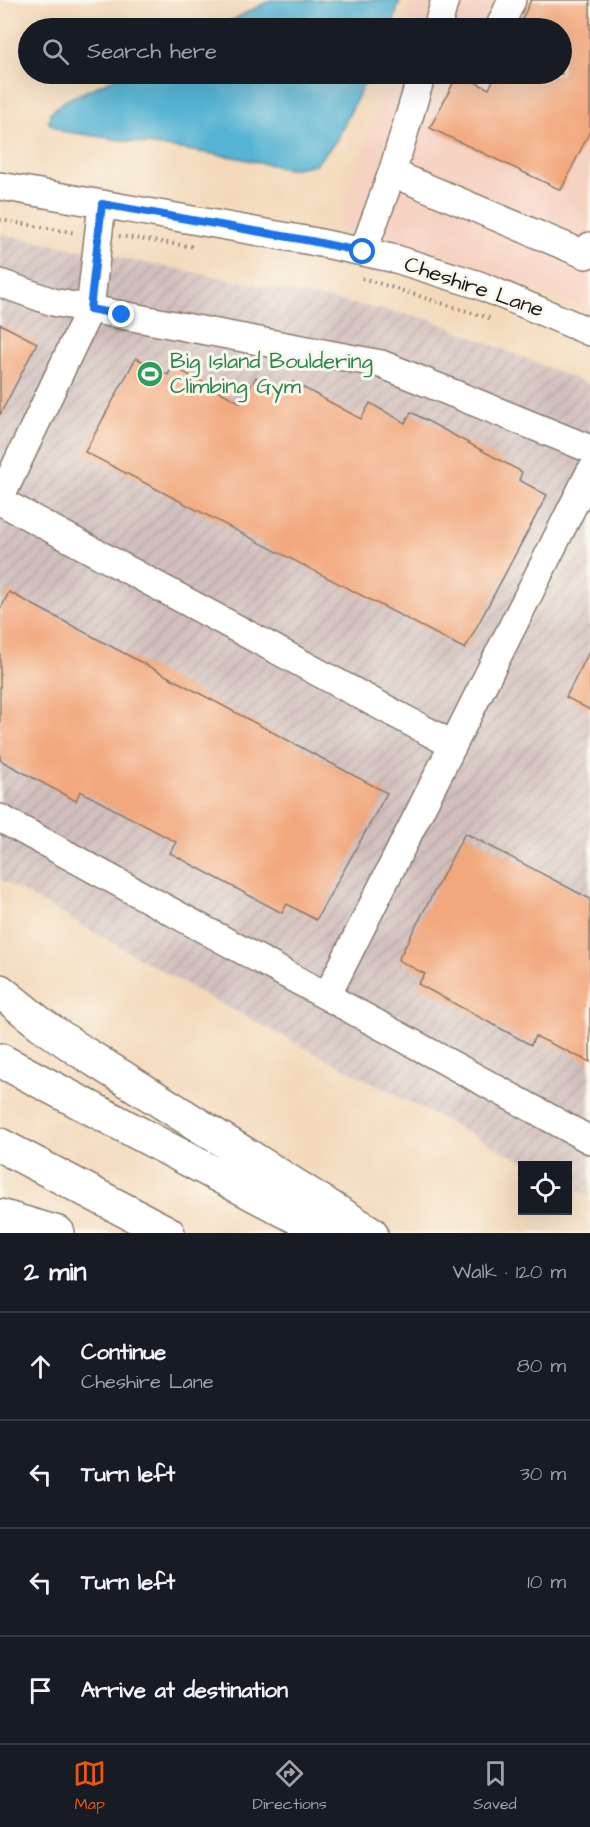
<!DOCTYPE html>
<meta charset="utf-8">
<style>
body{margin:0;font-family:"Architects Daughter",sans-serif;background:#242831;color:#f1f3f6}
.controls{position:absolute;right:18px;bottom:18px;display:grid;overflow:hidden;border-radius:0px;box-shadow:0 6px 24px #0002}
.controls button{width:54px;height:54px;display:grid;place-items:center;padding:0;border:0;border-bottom:2px solid #363941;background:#171b24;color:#f1f3f6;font:30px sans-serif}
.stop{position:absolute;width:18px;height:18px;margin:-14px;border:4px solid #1a73e8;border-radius:50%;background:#fff}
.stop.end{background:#1a73e8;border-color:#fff;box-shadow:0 2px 6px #0008}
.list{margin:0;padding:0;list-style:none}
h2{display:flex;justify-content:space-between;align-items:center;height:78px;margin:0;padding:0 24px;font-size:26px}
h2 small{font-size:20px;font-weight:400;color:#9ea1a6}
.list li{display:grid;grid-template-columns:39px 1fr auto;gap:18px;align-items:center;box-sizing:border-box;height:108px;padding:0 24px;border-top:2px solid #363941}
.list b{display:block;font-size:22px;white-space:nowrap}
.list p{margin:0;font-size:20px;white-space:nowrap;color:#9ea1a6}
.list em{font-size:20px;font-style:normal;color:#9ea1a6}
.icon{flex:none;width:33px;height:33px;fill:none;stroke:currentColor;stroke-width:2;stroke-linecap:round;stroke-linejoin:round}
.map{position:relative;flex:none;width:590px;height:1233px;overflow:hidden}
.search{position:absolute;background:#171b24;box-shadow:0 6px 24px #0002;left:18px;right:18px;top:18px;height:66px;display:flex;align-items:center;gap:15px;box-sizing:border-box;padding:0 21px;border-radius:33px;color:#9ea1a6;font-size:22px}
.sheet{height:510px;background:#171b24}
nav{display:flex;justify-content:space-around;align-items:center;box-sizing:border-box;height:84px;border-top:2px solid #363941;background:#171b24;font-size:16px;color:#9ea1a6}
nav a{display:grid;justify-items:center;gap:3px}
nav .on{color:#ea580c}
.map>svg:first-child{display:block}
</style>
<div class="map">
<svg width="590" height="1233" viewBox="0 0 590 1233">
<defs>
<pattern id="industrial-furrows" width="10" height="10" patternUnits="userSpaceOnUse" patternTransform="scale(1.5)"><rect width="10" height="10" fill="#d1bfbd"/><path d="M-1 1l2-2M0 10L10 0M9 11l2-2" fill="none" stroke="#b3a4a2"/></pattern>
</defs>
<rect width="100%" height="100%" fill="#fbf7ec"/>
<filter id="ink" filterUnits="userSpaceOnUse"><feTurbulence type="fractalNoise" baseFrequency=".0167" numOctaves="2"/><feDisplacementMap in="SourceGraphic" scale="12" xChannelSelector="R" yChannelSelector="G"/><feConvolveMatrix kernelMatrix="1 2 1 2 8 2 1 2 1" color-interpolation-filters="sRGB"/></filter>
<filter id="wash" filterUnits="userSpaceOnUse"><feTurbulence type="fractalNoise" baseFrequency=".008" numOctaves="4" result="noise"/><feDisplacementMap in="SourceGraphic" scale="24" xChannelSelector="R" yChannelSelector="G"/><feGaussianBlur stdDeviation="1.35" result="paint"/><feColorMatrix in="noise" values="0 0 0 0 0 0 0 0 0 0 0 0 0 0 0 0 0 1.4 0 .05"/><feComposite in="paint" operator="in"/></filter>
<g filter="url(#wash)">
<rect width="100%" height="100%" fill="#f3d9ba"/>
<path fill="#f6d2c3" d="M411,0H590V313L477,265L336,228L387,74H562V28H402Z"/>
<path fill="url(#industrial-furrows)" d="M0,234L429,319L590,385V1197L568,1185V1166L530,1165L212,999L0,879Z"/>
<path fill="#54b3d3" stroke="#386878" stroke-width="1.5" d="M271,0H400L392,28H217Z
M125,74H369L336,141L316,164L289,169L239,158L62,131L49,123L50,113L66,100Z"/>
<g id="blocks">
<path fill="#f2a77d" d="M531,0H590V131L561,190L430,128L458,74L489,89L496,74H562V28H518Z
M0,324L37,343L0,415Z
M136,358L168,375L172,366L241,403L256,377L286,394L293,382L361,419L370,403L405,423L411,412L522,472L519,480L547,495L465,649L85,452Z
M9,592L387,793L316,920L287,904L282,913L170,853L176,842L80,791L76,801L0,760V610Z
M590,650V710L566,697Z
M465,833L590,899V1062L535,1036L531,1045L418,984L425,974L398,960Z"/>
</g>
</g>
<g filter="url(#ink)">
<use href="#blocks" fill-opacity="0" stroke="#887a6b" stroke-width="1.5"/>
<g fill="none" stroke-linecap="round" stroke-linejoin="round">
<defs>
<path id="minor" d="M437,28L445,0
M499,28L512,0
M392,173L586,255L590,246
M0,186L311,241L396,259L479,285L590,332
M363,252L392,173L422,74
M0,283L53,302L381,364L590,449
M0,499L90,309L102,204
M0,501L453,745
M0,818L590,1140
M327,996L590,472"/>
<path id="highway" d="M0,991L41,1024L82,1052L371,1233
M0,1060L327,1233
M0,1145L168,1233
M0,1216L58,1233"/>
</defs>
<use href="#minor" stroke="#887a6b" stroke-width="30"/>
<use href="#highway" stroke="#887a6b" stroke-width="36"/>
<path stroke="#887a6b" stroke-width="4" stroke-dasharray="1.5 4.5" stroke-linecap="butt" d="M0,220L76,233
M119,236L195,247
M362,278L492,319"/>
<use href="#minor" stroke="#fff" stroke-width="27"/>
<use href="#highway" stroke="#fff" stroke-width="33"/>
</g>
</g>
<g fill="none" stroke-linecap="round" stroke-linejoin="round" filter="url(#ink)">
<path stroke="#1a73e8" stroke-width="8" d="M122,315L90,309L102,204L311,241L363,252"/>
</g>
<defs>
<symbol id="stadium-disc" viewBox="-11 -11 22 22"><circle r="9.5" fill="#2e9e5b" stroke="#fbf7ec"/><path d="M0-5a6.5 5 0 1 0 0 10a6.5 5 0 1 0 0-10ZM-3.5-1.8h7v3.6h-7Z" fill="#fff"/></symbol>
</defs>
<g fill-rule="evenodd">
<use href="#stadium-disc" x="135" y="359" width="30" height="30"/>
</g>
<g text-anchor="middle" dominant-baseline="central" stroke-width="6" stroke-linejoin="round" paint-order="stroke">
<g font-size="22" fill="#1c1c1c" stroke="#fbf7ec">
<text transform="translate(474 287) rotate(19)">Cheshire Lane</text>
</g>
<g font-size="22" fill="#27864d" stroke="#fbf7ec" text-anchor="start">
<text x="170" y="361">Big Island Bouldering<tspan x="170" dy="25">Climbing Gym</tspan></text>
</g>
</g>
</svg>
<div class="controls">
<button><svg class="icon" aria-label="locate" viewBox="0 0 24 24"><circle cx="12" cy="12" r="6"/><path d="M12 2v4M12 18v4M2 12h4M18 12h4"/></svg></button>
</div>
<div class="stop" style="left:363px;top:252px"></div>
<div class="stop end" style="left:122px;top:315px"></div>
<div class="search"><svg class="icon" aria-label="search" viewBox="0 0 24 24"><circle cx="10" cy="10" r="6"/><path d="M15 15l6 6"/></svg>Search here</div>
</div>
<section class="sheet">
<h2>2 min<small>Walk · 120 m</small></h2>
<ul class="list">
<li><svg class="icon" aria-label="ahead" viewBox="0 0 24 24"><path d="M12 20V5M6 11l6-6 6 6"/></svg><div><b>Continue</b><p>Cheshire Lane</p></div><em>80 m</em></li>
<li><svg class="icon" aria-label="left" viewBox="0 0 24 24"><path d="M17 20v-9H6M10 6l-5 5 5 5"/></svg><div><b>Turn left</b></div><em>30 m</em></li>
<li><svg class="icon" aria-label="left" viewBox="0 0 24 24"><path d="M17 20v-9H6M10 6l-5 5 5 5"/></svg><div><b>Turn left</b></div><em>10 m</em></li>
<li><svg class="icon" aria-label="arrive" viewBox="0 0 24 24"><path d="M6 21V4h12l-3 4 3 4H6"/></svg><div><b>Arrive at destination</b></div></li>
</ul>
</section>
<nav>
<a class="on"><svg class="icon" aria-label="map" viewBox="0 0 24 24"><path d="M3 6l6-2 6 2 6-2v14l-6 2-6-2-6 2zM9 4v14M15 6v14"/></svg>Map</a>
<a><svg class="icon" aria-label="directions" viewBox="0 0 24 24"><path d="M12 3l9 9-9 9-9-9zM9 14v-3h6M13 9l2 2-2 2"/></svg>Directions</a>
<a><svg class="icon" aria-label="saved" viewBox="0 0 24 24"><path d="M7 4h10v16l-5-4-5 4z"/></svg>Saved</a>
</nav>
